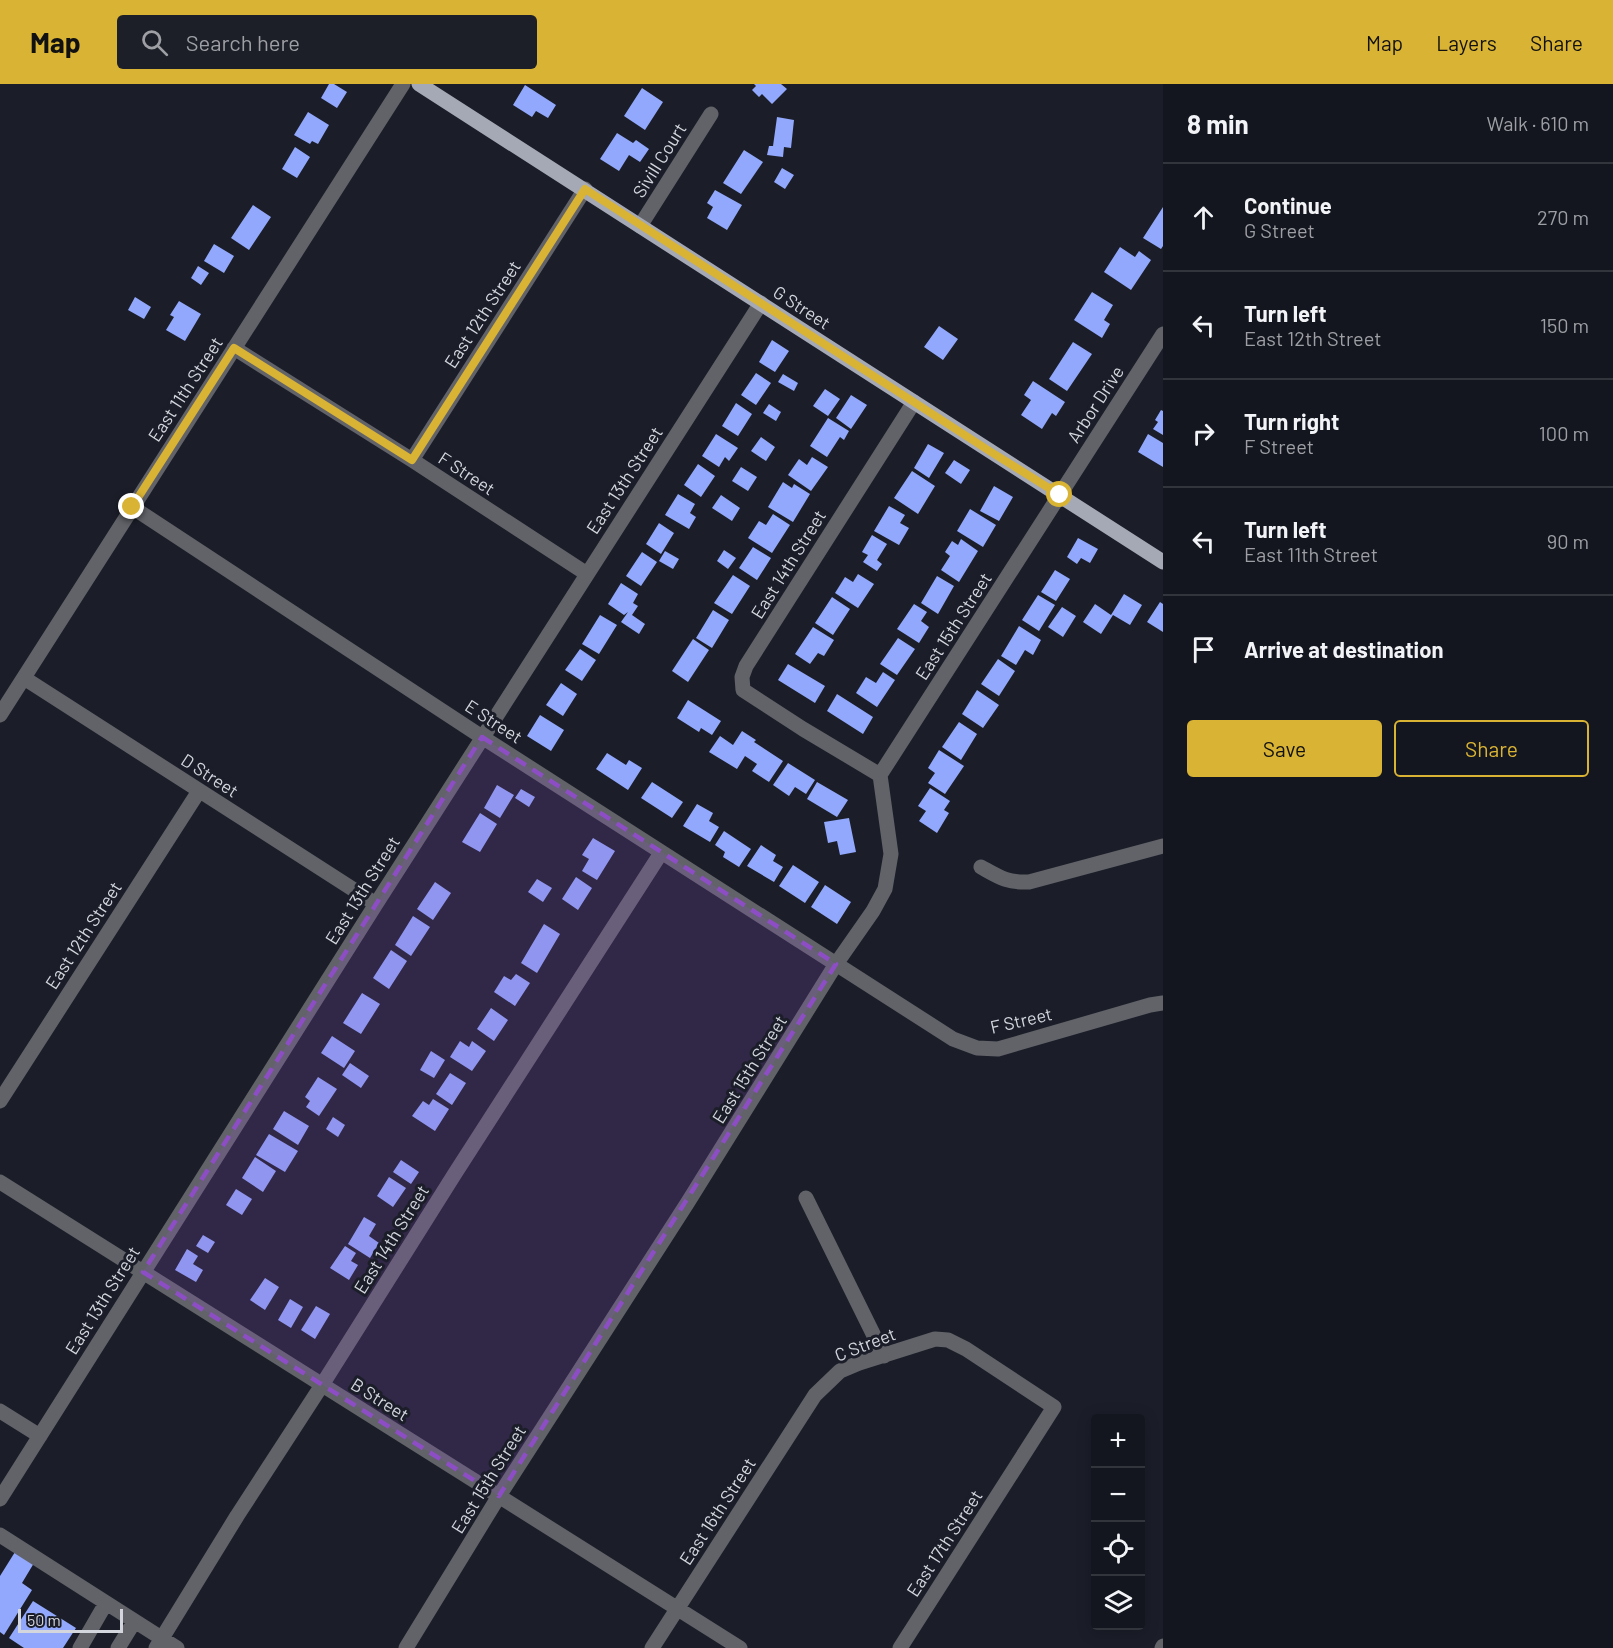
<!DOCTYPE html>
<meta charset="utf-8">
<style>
body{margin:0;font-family:Barlow,sans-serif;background:#1d1f28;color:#f1f3f6}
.controls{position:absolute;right:18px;bottom:18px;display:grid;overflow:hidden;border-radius:6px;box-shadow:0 3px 15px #0003}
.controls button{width:54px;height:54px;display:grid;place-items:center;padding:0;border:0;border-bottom:2px solid #33353d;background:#14161f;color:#f1f3f6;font:30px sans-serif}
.scale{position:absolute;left:18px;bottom:15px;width:105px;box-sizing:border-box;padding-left:6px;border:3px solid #d3d6dd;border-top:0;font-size:16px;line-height:21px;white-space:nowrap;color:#d3d6dd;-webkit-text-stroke:4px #1b1e29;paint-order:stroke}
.stop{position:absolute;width:18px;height:18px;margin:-14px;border:4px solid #d9b334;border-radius:50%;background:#fff}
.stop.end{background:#d9b334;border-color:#fff;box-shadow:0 2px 6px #0008}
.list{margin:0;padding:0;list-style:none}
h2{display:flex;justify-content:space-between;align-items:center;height:78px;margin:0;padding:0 24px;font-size:26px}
h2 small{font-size:20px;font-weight:400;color:#9d9fa4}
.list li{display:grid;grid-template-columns:39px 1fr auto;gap:18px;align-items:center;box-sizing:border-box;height:108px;padding:0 24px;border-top:2px solid #33353d}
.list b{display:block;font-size:22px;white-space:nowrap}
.list p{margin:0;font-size:20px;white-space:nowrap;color:#9d9fa4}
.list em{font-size:20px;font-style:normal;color:#9d9fa4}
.actions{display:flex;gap:12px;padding:18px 24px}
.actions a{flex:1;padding:14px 0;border:2px solid #d9b334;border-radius:6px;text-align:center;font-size:21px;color:#d9b334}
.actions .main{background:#d9b334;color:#111}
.icon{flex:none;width:33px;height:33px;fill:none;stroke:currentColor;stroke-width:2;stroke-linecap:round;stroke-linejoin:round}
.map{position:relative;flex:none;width:1163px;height:1564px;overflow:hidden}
header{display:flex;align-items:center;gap:36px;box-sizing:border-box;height:84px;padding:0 30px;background:#d9b334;color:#111}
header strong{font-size:28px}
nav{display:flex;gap:33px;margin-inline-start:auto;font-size:21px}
.search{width:420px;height:54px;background:#1d1f28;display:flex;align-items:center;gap:15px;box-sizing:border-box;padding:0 21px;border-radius:6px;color:#9d9fa4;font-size:22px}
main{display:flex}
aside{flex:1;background:#14161f}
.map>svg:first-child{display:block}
</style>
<header>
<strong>Map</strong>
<div class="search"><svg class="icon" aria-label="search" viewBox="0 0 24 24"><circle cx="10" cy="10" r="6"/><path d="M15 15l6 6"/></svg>Search here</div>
<nav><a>Map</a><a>Layers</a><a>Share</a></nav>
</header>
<main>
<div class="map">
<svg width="1163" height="1564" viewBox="0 0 1163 1564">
<rect width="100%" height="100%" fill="#1b1e29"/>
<path fill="#91a8fc" d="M329,0H334L347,8L337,24L321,14Z
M754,0H781L787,5L772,20L762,10L759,13L752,6L756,2Z
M525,1L556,21L548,34L536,27L532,33L513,21Z
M642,4L663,18L645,46L624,32Z
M308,28L329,41L318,60L312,57L310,60L294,51Z
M777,33L794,36L791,64L784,63L783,73L767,71L769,62H773Z
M617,49L633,59L636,56L649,65L640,78L629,71L619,87L600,75Z
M295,63L310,73L297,94L282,85Z
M744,66L763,78L741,110L723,99Z
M782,84L794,91L785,105L774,98Z
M715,106L742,121L727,146L707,134L713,123L707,119Z
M253,121L271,133L249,166L231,154Z
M1163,123V162L1161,165L1143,154Z
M214,160L234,172L224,189L204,177Z
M1120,163L1135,173L1139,167L1151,176L1131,206L1104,188Z
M198,182L209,189L201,201L191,194Z
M1092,208L1113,221L1104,236L1110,240L1102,254L1074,236Z
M135,213L151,223L144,235L128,226Z
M179,217L201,230L185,257L166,246L174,233L170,231Z
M939,242L958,255L943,276L924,263Z
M772,256L789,267L775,288L759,278Z
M1073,258L1092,270L1067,307L1049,295Z
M756,289L771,299L756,321L741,311Z
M783,290L798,299L794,307L778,298Z
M1033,297L1065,318L1056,332L1052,329L1042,345L1021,331L1031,316L1024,311Z
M825,305L840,315L828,332L813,322Z
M851,311L867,321L851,345L836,334Z
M736,319L752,330L738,352L722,342Z
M769,320L781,328L776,337L763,329Z
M1161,326L1163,327V351L1153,345L1158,338L1155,336Z
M828,334L849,347L844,356L840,353L827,373L810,362Z
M716,350L738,364L729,377L725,373L719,383L702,372Z
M1148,350L1163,359V383L1138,368Z
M761,353L775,363L766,377L751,367Z
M928,360L944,369L929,394L914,384Z
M812,373L828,383L811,407L788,391L799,375L807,381Z
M954,376L970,386L961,400L945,389Z
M698,380L715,392L701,413L684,401Z
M741,383L757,393L748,407L732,397Z
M912,387L935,402L918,430L894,414Z
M783,398L792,404L794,400L810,410L793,438L768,423Z
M994,402L1013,413L999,437L980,427Z
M678,410L695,420L690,429L696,433L689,445L665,431Z
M721,411L740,424L732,437L712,424Z
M889,422L905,431L900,439L909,444L899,461L874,447Z
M970,425L996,441L983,463L957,447Z
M773,430L790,441L772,469L748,454L759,437L766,441Z
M659,439L674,449L661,470L646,460Z
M872,451L887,460L877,476L882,480L877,487L863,478L868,471L862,468Z
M1078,454L1098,465L1090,479L1081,474L1077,480L1067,473Z
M961,455L978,467L959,498L941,486L950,472L945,468L952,457L958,461Z
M753,463L771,474L757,496L739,484Z
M724,466L736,474L728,485L717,477Z
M665,467L679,475L673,485L659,477Z
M642,468L657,478L641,502L626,492Z
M1055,486L1070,495L1056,517L1041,508Z
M858,490L874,500L858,524L835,509L845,493L853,498Z
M733,491L750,502L732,530L714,519Z
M937,492L954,502L938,530L921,519Z
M621,499L638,510L633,519L638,522L632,531L645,540L639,550L621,538L628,528L624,531L608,520Z
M1124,510L1142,521L1130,541L1113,531L1101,550L1083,538L1095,520L1111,531Z
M1038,511L1055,521L1039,547L1022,536Z
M832,513L850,525L833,551L815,539Z
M1160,518L1163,520V548L1147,538Z
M914,520L927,528L921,537L929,543L919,559L897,545Z
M1062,523L1076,532L1063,553L1048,543Z
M713,526L729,536L712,564L696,554Z
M600,531L617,541L599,570L582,560Z
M1019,542L1041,556L1033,571L1025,566L1016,581L1001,572Z
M813,543L834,556L824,572L818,569L810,580L795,570Z
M898,554L915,565L897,591L880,580Z
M693,555L709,566L688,598L672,587Z
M580,565L596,576L582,597L565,586Z
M998,575L1015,587L999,612L981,600Z
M788,580L825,602L815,619L778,596Z
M883,588L895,596L877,623L856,609L866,593L876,599Z
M561,599L577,610L563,632L546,621Z
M977,606L999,621L983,644L962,630Z
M837,610L873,633L863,650L827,627Z
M688,616L721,637L712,651L701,644L699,648L677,634Z
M540,631L564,646L551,667L527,652Z
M959,638L977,650L961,676L942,663Z
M742,647L756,656L754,658L783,677L769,698L752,687L757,680L745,672L737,685L709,668L720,652L733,661Z
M939,666L964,682L945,710L928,699L935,689L928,684Z
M607,669L626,681L629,676L642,684L628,706L596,685Z
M788,679L815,696L806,710L795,703L789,712L773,701Z
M652,698L683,718L672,734L641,714Z
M817,698L848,716L837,733L807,715Z
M497,701L514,711L500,734L484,724Z
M930,704L950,717L944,726L949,729L937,749L919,737L926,727L918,722Z
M521,705L535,713L529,723L515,714Z
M697,720L713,729L709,737L719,743L710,758L683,742Z
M480,729L497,740L480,768L462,758Z
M849,734L856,768L840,771L837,757L828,759L824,738Z
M724,747L751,765L739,783L723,773L725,768L715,761Z
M593,754L615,767L597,796L582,787L589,775L582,771Z
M761,761L776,771L773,777L783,783L774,798L747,782Z
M793,781L819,798L805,819L779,802Z
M576,793L592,804L578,826L562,815Z
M537,795L552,804L543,818L528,808Z
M435,798L451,809L433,836L417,825Z
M825,801L851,818L837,840L811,823Z
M413,832L430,843L411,872L395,861Z
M544,840L560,850L537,889L521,879Z
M391,866L407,877L389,905L373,894Z
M516,890L530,899L515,922L494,908L504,892L511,896Z
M362,909L380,920L361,950L343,939Z
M491,924L508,936L494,957L477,945Z
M332,952L355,967L344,984L321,969Z
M460,957L469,963L472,957L486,967L472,987L450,973Z
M431,967L445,976L434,994L420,986Z
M350,979L369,992L361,1004L342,991Z
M450,989L466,999L452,1021L436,1010Z
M318,993L337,1005L319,1032L306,1023L310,1017L305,1013Z
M433,1015L449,1025L435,1047L412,1032L423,1017L429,1021Z
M284,1027L309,1042L298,1061L273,1045Z
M333,1033L345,1041L338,1053L326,1045Z
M269,1050L298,1067L285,1088L256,1071Z
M255,1073L276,1087L263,1108L242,1094Z
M401,1076L419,1088L411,1100L393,1088Z
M389,1093L406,1104L393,1123L377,1112Z
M236,1105L252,1115L242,1131L226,1121Z
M364,1133L376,1140L369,1152L379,1159L370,1174L348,1160Z
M203,1151L215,1158L208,1169L196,1162Z
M345,1162L356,1169L351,1177L358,1181L349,1196L330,1184Z
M187,1165L198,1172L193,1180L203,1186L196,1198L175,1186Z
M265,1194L279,1203L265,1226L250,1216Z
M290,1215L303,1223L291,1244L278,1236Z
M316,1222L330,1230L315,1255L301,1246Z
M15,1468L34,1479L22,1499L32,1506L4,1551L0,1548V1492Z
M33,1517L76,1544L63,1564H24L9,1554Z"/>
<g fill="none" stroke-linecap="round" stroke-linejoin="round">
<path stroke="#626369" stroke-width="15" d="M640,142L711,30
M234,264L412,376L587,490
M412,376L585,105
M132,423L482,653L953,955L977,964L998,965L1150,921L1163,919
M24,594L376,820
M0,631L403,0
M880,691L803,645L743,606L742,593L746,582L914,318
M981,783C999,793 1007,799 1029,798L1163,762
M0,1017L199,707
M0,1098L740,1564
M806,1114L884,1272
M0,1327L40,1352
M0,1415L376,820L761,219
M0,1451L177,1564
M80,1564L106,1519
M118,1564L134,1538
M156,1564L237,1432L322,1301L454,1091L661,769
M406,1564L499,1412L688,1118L836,880L873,827L885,805L891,770L880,691L1163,250
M652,1564L815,1311L840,1287L859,1279L935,1255L948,1256L966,1265L1054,1323L900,1564
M1162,1564L1163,1562"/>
<path stroke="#a5a9b5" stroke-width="15" d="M419,0L1163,478"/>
</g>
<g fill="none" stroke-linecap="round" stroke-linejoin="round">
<path stroke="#d9b334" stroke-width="8" d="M132,423L234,264L412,376L585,105L991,368L1060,411"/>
</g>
<path fill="#8d4ec5" fill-opacity="0.2" stroke="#8d4ec5" stroke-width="4.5" stroke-dasharray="12 8" stroke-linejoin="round" d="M482,653L836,880L499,1412L143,1188Z"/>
<g text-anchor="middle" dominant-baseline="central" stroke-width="6" stroke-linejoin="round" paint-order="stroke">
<g font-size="18" fill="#d3d6dd" stroke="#1b1e29">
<text transform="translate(659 76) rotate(-58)">Sivill Court</text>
<text transform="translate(802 223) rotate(33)">G Street</text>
<text transform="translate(482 230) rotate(-57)">East 12th Street</text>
<text transform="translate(185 305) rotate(-57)">East 11th Street</text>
<text transform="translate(1095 320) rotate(-57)">Arbor Drive</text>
<text transform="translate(467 389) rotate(33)">F Street</text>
<text transform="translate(624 396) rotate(-57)">East 13th Street</text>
<text transform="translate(788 480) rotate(-58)">East 14th Street</text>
<text transform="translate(953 542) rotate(-57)">East 15th Street</text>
<text transform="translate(494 637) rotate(33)">E Street</text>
<text transform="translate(210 691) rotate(33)">D Street</text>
<text transform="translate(362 806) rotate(-58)">East 13th Street</text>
<text transform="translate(83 851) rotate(-57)">East 12th Street</text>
<text transform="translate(1021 936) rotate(-13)">F Street</text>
<text transform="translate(749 985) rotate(-58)">East 15th Street</text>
<text transform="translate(391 1155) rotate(-58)">East 14th Street</text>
<text transform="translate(102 1216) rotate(-58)">East 13th Street</text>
<text transform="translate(865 1260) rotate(-21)">C Street</text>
<text transform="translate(380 1315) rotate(32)">B Street</text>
<text transform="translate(488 1395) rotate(-58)">East 15th Street</text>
<text transform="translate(717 1427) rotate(-57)">East 16th Street</text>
<text transform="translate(944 1459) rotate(-57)">East 17th Street</text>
</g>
</g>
</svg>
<div class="controls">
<button>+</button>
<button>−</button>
<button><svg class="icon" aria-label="locate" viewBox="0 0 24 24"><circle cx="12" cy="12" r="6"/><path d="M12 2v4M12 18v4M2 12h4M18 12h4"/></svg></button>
<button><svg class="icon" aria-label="layers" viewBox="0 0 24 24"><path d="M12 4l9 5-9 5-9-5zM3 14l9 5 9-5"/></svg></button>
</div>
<div class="scale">50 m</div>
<div class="stop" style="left:1060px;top:411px"></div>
<div class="stop end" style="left:132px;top:423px"></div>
</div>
<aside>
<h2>8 min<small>Walk · 610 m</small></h2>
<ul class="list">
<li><svg class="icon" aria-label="ahead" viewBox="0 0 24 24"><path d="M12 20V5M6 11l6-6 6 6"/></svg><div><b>Continue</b><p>G Street</p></div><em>270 m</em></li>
<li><svg class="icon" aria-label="left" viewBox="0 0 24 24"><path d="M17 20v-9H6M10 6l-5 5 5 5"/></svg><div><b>Turn left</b><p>East 12th Street</p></div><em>150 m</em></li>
<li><svg class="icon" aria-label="right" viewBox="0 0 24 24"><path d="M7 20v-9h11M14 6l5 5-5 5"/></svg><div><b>Turn right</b><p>F Street</p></div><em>100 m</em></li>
<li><svg class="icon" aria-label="left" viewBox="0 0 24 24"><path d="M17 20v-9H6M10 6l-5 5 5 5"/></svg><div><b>Turn left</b><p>East 11th Street</p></div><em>90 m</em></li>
<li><svg class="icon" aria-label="arrive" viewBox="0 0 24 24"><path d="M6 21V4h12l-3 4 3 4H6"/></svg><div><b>Arrive at destination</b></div></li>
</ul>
<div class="actions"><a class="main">Save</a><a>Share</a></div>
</aside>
</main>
